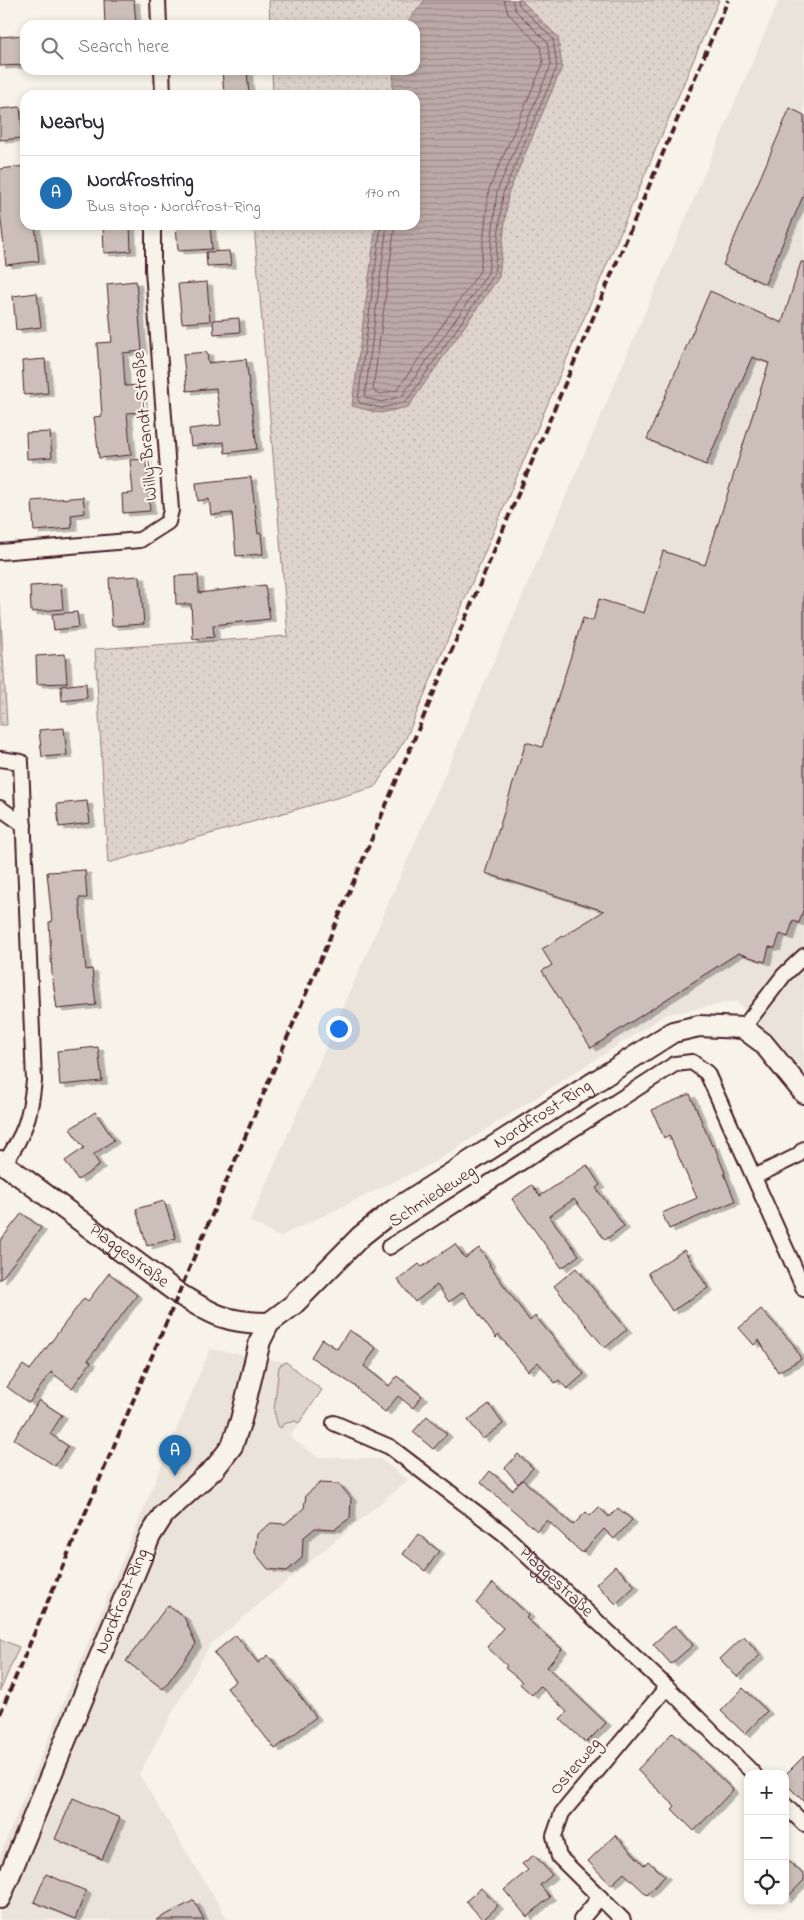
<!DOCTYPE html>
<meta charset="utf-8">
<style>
body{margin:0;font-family:"Indie Flower",sans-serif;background:#f2f2f3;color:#2b2b33}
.controls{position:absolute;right:15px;bottom:15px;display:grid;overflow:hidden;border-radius:10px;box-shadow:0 2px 8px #0003}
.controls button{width:45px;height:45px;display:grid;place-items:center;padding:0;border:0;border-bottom:1px solid #e1e1e2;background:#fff;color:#2b2b33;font:25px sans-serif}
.you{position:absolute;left:338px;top:1028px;width:18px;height:18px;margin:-12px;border:4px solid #fff;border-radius:50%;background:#1a73e8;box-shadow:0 0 0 8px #1a73e833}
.badge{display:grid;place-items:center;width:32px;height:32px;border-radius:50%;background:#1f6fb2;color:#fff;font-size:16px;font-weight:700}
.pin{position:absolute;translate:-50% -41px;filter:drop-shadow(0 1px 2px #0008)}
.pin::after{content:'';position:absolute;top:26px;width:18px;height:15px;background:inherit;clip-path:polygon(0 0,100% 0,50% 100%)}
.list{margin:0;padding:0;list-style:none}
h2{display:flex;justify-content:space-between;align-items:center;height:65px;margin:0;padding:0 20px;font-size:21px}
h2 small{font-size:16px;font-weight:400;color:#7c7c81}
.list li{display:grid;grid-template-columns:32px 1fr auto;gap:15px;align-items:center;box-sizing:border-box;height:75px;padding:0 20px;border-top:1px solid #e1e1e2}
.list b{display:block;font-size:19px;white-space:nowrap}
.list p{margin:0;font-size:16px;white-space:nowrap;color:#7c7c81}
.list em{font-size:16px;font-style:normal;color:#7c7c81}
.icon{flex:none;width:28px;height:28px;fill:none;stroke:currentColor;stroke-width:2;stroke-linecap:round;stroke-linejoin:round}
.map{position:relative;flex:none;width:804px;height:1920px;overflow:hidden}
.search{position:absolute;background:#fff;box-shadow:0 2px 8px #0003;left:20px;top:20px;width:400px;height:55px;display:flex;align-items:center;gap:12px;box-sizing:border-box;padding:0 18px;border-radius:15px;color:#7c7c81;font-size:19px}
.panel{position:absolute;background:#fff;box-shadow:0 2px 8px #0003;left:20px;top:90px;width:400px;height:140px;border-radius:15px}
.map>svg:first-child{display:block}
</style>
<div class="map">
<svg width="804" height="1920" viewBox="0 0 804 1920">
<defs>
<pattern id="park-dots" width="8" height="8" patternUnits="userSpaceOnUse" patternTransform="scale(1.25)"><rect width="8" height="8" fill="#ded4cc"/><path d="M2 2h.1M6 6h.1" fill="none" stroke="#c0b6af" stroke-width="1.8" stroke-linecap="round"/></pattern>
<pattern id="water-rules" width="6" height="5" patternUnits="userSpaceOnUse" patternTransform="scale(1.25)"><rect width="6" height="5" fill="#bcaaa7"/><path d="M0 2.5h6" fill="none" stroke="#9b8a88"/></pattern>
<filter id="shadow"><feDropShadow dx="5.5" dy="3" stdDeviation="0" flood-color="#0004"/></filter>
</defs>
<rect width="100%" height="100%" fill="#f7f3e8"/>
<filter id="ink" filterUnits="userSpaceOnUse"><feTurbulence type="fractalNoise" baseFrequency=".02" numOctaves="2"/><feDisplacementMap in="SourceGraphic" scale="10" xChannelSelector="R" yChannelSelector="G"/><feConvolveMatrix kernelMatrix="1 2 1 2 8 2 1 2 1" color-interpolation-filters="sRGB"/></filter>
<g filter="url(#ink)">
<path fill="#eae3da" d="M779,0H804V1071L736,1001L665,1015L435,1162L279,1237L250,1221L593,434Z
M210,1349L286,1362L322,1390L290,1437L318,1457L380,1459L408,1480L209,1646L139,1774L228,1920H0V1855Z"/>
<path fill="#ded4cc" stroke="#947a7c" d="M286,1362L322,1390L299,1423L295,1421L283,1424L281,1428L278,1426L274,1411L279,1366Z
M0,1639L19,1647L0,1691Z"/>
<path fill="url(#park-dots)" stroke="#947a7c" d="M269,0H719L406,738L375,787L108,863L95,649L288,636L254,225H415V95H273L272,70H415V25H270Z
M0,604L7,725H0Z"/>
<path fill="url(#water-rules)" stroke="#8e7275" d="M425,0H521L558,37L562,67L508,194L499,277L408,407L380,413L352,406L376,225H415V95H392L394,70H415V25H405Z"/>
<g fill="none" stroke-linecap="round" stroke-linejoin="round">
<path stroke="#78575d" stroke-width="1" d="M381,225L358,400L360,403L381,408L406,402L494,275L503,193L557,67L553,39L519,5L518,0
M387,225L365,396L367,398L381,402L402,396L488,273L497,191L551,65L547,42L515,10L512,0
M395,225L373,390L375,392L381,394L397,390L480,271L489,189L543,64L540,46L508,13L504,0"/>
</g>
<path fill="#ccbfb9" stroke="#4a1f2b" filter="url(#shadow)" d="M104,0H134L136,25H105Z
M25,35V65L0,66V37Z
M222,70H247L249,95H224Z
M20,107L23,138L0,140V109Z
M790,108L804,115V194L765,284L723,265Z
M25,166V225H35L39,261L6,265L0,212V169Z
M103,225H130L131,251L104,253Z
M176,225H210L212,249L178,251Z
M229,251L231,265L207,266L206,252Z
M801,262H804V907L799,923L793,921L788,937L780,934L775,948L769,947L765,962L738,953L591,1048L542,971L552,965L542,949L604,911L485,873L526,742L542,747L583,618L593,621L599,599L644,613L663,551L705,565L769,363L752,357L706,465L647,439L710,291L782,323Z
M136,281L142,351L123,353L125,386L141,385L142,412L127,413L131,455L99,458L94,417L102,416L97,343L112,342L107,284Z
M207,282L210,321L182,323L178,284Z
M37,293L41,327L16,330L13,296Z
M239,318L240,332L214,334L213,320Z
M207,352L208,363L246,359L257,449L225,453L224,442L191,446L189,429L221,425L216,388L187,391L183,354Z
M45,359L48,393L24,395L22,361Z
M50,432L52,457L27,459L26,433Z
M146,459L150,511L123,513L122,494L133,493L130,460Z
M251,477L258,534L261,533L263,554L236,556L232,513L211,515L209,499L198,501L196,483Z
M83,497L85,513L71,515L72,528L34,531L32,501Z
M198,575L199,593L265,585L270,619L213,625L214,637L193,639L191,604H176L175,576Z
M140,576L144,624L112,626L109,578Z
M61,584L63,609L31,612L30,586Z
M77,612L79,627L54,630L52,614Z
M65,654L67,683L37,684L36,656Z
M86,683L87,698L62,701L61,686Z
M64,728L67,755L42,757L39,730Z
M87,801L90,823L59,827L57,804Z
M85,870L87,898H79L86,970L92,969L96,1005L57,1009L52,974L49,922H52L47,872Z
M98,1047L102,1081L60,1085L57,1051Z
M690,1094L712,1146L714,1145L725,1173H724L735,1201L669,1229L662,1213L697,1198L669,1135L664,1138L652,1110Z
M95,1112L114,1140L93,1155L100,1165L78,1180L65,1161L84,1148L70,1129Z
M587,1165L600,1185L596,1188L624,1226L605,1240L574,1199L549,1216L579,1255L562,1268L512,1199L532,1185L540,1196Z
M164,1201L176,1238L147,1246L136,1209Z
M22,1213L41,1228L0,1280V1241Z
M455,1244L465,1258L479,1248L490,1264L489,1265L530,1321L535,1316L584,1374L567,1389L559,1380L555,1383L538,1362L528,1371L499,1335L496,1338L463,1292L449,1302L437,1285L415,1302L398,1280L419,1264L422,1267Z
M684,1250L708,1288L672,1311L648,1273Z
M576,1268L627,1329L605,1348L554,1286Z
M109,1273L137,1295L88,1360L91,1362L72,1388L51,1372L29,1403L7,1387L23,1365L30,1370L84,1298L88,1301Z
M761,1309L793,1344L801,1359L778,1372L759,1340L754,1345L739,1328Z
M349,1330L376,1348L364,1366L389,1386L397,1376L422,1396L413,1408L398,1396L385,1412L357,1389L358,1388L311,1357L322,1339L337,1349Z
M39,1400L62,1415L50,1434L68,1446L55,1466L14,1439Z
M489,1404L503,1424L483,1439L468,1420Z
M427,1416L447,1434L433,1449L413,1432Z
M518,1454L533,1468L518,1484L505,1468Z
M490,1471L512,1490L523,1480L573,1525L586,1512L590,1516L599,1507L609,1517L618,1508L632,1520L614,1539L604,1529L582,1553L547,1520L537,1531L508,1506L481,1482Z
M320,1483L339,1484L351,1498L350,1518L335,1529L315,1528L303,1538L302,1558L287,1571L268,1569L255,1553L257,1534L271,1523L285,1524L304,1508L306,1495Z
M418,1534L439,1551L425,1571L403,1554Z
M615,1566L635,1586L616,1604L596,1584Z
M493,1583L529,1615L526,1618L562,1649L547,1667L606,1723L586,1743L560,1719L567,1712L540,1686L532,1695L520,1684L522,1682L505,1668L507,1666L487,1647L503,1628L476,1603Z
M168,1605L184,1617L196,1644L163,1689L126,1661Z
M675,1625L693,1645L671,1664L653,1644Z
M236,1635L258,1663L268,1655L316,1717L275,1749L227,1688L236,1681L214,1653Z
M744,1636L760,1655L737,1677L720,1659Z
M743,1688L767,1711L745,1734L721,1711Z
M673,1732L733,1790L694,1831L672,1809L675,1806L637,1770Z
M804,1756V1802L785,1783V1775Z
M73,1798L120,1818L102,1859L55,1839Z
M615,1835L644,1865L648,1861L665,1876L647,1895L624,1873L611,1885L588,1861Z
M534,1855L552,1875L540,1885L550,1897L527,1917L504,1890L528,1870L522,1864Z
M785,1858L804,1875V1880L785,1900Z
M46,1874L86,1891L75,1919L34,1902Z
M481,1888L498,1906L483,1920L466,1901Z
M194,1900L204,1920H156L191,1902Z"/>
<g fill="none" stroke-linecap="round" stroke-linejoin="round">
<defs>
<g id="street">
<path d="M158,0L159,25"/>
<path d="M162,70L163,95"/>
<path d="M0,552L140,540L168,522L171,510L153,270V225"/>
<path d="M0,759L21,762L34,1081C30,1118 25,1133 4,1164"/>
<path d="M0,808L24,825"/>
<path d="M743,1028L784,975L804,956"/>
<path d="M754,1177L797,1156L804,1149"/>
<path d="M389,1247L675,1064L692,1062L707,1073L804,1289"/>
<path id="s1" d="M334,1423L390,1447L503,1533L667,1687L754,1774"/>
<path d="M785,1805L804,1824"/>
<path d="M581,1920L600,1897"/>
<path d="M623,1920L559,1857L554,1836L562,1813L667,1687"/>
</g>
<g id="secondary">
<path id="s2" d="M0,1161L179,1294C213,1315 227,1323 269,1323"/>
<path id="s3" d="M0,1898L150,1536L164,1514L215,1468L232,1446L241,1420L260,1341L269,1323L293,1305L361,1236L394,1210L673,1032L699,1026L743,1028L763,1043L804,1093"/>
</g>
</defs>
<use href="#street" stroke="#4a1f2b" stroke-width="18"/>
<use href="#secondary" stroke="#4a1f2b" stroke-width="24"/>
<use href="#street" stroke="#f7f3e8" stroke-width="14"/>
<use href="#secondary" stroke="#f7f3e8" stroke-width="20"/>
<path stroke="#4a1f2b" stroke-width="4" stroke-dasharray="8 4" stroke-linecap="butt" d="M0,1714L728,0"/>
</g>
</g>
<g text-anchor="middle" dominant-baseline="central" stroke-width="4.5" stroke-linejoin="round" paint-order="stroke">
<g font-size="18" fill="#4a1f2b" stroke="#f7f3e8">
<text transform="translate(146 426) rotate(-95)">Willy-Brandt-Straße</text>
<text stroke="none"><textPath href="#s3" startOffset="989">Nordfrost-Ring</textPath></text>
<text transform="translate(433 1197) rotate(-33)">Schmiedeweg</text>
<text stroke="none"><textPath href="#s2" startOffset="160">Plaggestraße</textPath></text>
<text stroke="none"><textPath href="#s1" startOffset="275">Plaggestraße</textPath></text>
<text stroke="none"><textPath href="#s3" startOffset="321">Nordfrost-Ring</textPath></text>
<text transform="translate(576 1767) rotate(-50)">Osterweg</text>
</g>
</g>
</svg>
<div class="controls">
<button>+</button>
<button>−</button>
<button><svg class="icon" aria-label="locate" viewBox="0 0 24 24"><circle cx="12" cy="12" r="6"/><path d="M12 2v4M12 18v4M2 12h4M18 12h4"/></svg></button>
</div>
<div class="you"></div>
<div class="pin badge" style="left:175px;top:1476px">A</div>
<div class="search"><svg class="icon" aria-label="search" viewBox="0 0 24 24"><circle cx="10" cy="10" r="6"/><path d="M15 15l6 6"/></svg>Search here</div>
<section class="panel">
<h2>Nearby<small></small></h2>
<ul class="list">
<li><span class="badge">A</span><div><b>Nordfrostring</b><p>Bus stop · Nordfrost-Ring</p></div><em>170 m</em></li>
</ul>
</section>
</div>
